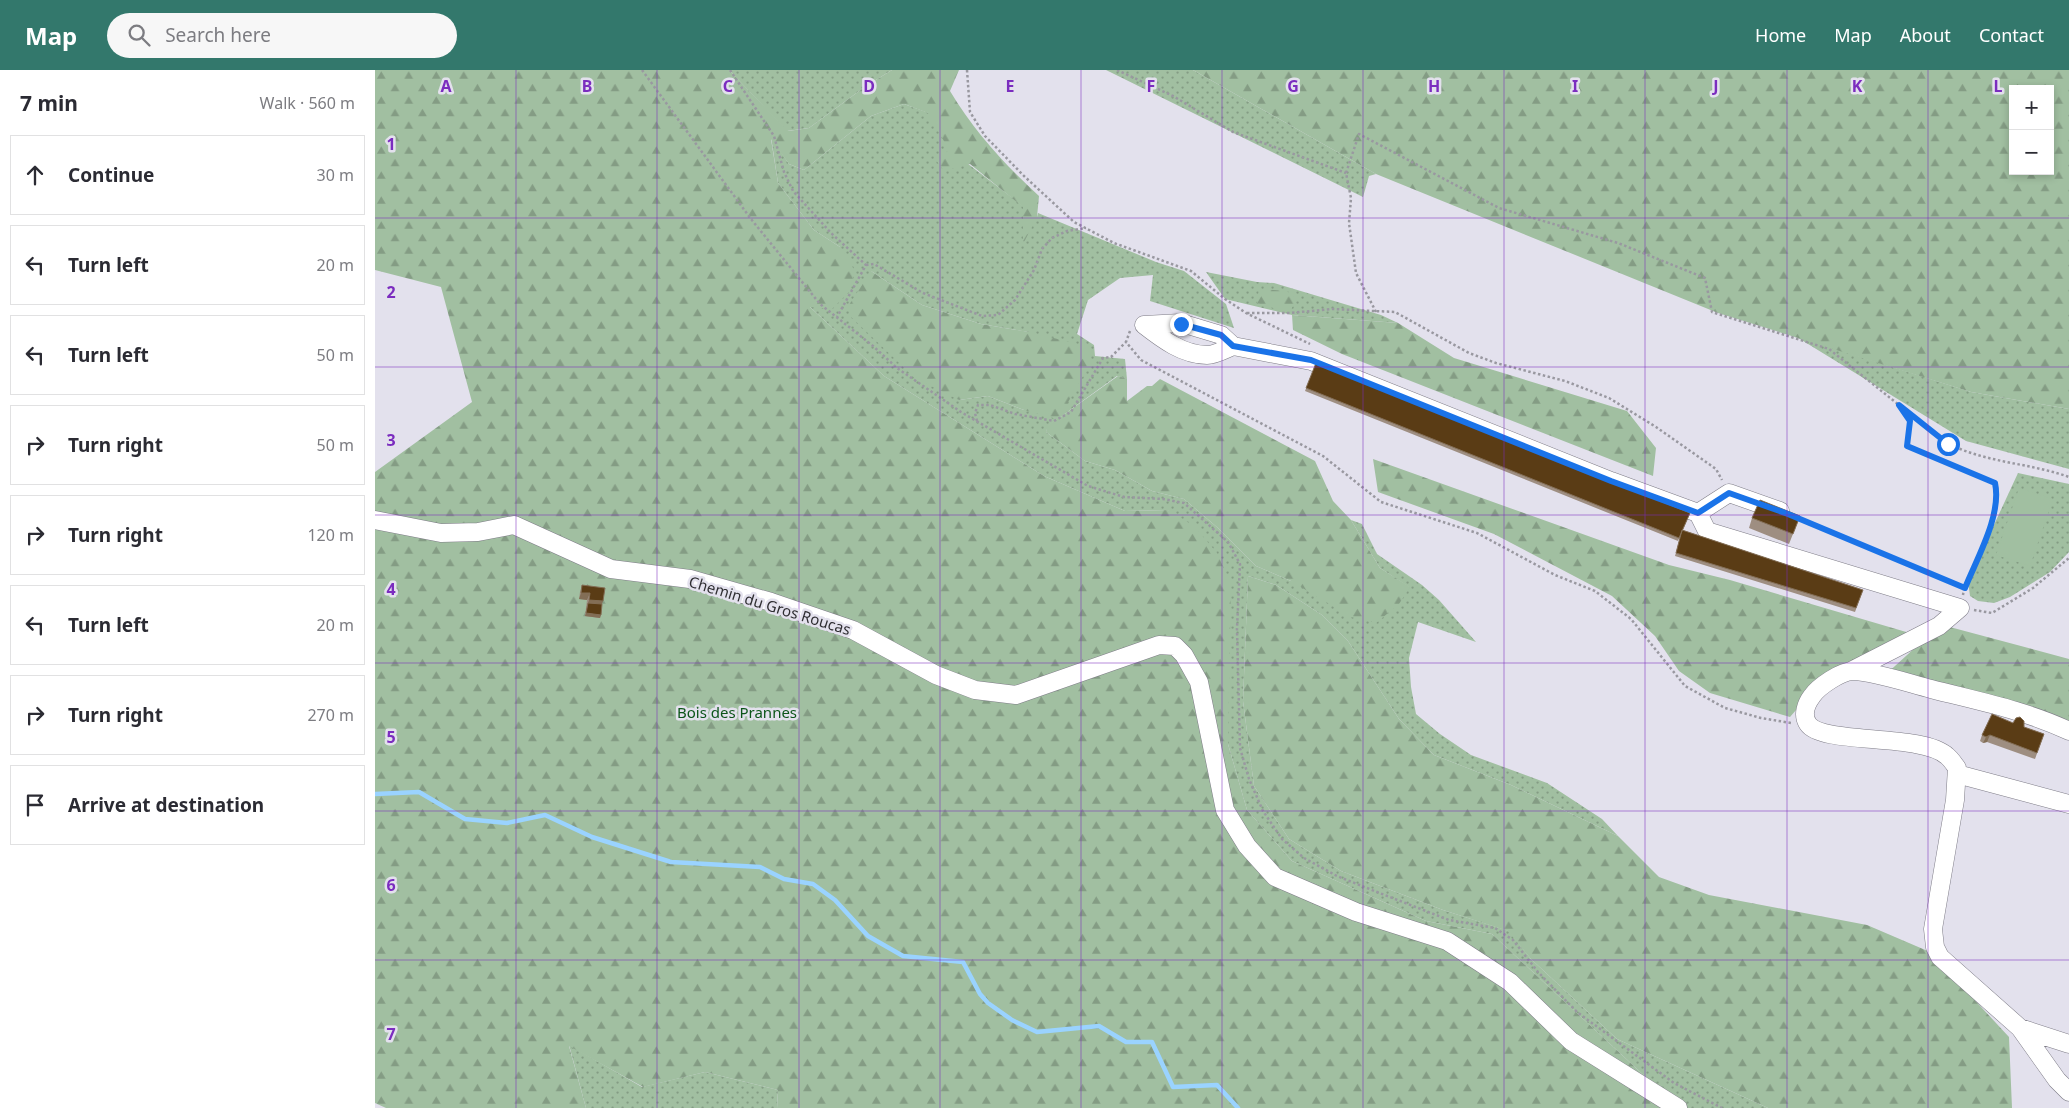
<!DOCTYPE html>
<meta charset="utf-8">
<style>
body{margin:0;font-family:"Noto Sans",sans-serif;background:#f7f7f7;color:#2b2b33}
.controls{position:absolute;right:15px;top:15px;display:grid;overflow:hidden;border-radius:0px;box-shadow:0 2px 8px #0003}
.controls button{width:45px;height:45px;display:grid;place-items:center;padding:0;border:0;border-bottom:1px solid #e1e1e2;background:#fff;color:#2b2b33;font:25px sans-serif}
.stop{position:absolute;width:15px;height:15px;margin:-11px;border:4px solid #1a73e8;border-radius:50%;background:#fff}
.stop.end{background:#1a73e8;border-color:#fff;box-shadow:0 1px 5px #0008}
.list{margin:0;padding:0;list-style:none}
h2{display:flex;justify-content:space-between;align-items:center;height:65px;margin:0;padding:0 20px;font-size:21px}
h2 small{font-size:16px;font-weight:400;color:#7c7c81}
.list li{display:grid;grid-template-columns:32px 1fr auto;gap:15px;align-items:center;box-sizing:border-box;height:80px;margin:0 10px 10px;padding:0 10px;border:1px solid #e1e1e2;border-radius:0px}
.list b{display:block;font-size:19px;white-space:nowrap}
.list em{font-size:16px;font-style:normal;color:#7c7c81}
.icon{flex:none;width:28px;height:28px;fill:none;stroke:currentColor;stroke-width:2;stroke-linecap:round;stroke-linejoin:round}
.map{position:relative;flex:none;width:1694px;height:1038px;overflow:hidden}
header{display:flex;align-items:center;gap:30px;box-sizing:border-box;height:70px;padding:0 25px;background:#33786c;color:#fff}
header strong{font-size:24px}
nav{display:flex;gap:28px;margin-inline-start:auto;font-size:18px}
.search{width:350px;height:45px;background:#f7f7f7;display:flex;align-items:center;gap:12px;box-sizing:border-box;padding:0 18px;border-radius:28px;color:#7c7c81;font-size:19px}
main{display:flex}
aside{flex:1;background:#fff}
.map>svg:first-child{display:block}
</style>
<header>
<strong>Map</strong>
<div class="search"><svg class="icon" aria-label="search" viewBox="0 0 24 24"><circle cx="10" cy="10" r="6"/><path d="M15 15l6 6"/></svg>Search here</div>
<nav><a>Home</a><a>Map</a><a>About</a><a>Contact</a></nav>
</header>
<main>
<aside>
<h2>7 min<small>Walk · 560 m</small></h2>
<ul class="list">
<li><svg class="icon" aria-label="ahead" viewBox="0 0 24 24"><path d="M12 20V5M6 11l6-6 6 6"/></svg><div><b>Continue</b></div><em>30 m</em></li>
<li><svg class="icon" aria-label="left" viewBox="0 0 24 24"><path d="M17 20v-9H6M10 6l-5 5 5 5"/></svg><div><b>Turn left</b></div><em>20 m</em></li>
<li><svg class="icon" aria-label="left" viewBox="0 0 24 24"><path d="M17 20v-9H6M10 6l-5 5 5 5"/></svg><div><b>Turn left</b></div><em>50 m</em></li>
<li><svg class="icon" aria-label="right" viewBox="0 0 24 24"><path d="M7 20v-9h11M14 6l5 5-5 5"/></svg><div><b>Turn right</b></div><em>50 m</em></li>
<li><svg class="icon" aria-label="right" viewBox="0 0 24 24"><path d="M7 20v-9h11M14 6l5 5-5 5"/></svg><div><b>Turn right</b></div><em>120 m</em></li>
<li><svg class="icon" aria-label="left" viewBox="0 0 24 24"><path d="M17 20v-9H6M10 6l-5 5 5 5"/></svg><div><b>Turn left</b></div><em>20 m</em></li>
<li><svg class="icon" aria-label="right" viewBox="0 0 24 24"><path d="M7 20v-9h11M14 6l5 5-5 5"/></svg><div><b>Turn right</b></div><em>270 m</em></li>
<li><svg class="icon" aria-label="arrive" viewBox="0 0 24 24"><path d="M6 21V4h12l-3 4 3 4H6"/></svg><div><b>Arrive at destination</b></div></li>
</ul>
</aside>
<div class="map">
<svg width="1694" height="1038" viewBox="0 0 1694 1038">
<defs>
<pattern id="grass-dots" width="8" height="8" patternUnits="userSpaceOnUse" patternTransform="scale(1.25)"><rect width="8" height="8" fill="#a1bfa1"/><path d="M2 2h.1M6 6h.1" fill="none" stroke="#849c84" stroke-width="1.8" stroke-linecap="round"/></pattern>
<pattern id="forest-firs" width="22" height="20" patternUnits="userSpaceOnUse" patternTransform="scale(1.25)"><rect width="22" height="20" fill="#a1bfa1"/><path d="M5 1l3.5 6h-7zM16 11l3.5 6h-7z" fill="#849c84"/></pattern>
</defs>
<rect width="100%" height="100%" fill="#e3e1ed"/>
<path fill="url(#grass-dots)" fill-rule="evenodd" d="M354,0H517L491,16L434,58L412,61Z
M731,0H818L1001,104L994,106L988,127Z
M529,34L554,43L575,80L662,147L663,143L781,192L809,201L851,234L859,258L775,231L778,205L745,208L713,230L702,264L719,275L720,286L750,289L752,309L742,306L673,356L671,362L710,391L740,400L777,421L809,429L843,458L881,496L916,511L1034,517L1005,498L976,450L987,454L1002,484L1047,515L1064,530L1101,572L1043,552L1034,588L1036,617L1041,644L1065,664L1096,685L1172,713L1227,749L1243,766L1136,715L1059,685L1024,649L973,571L947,545L901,515L873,506L868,631L879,716L914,769L966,801L1068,840L1134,861L1156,889L1242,969L1393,1038H1304L1117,864L1051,851L917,791L872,740L853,674V607L793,440L750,441L669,406L509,306L434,236L465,177L439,160L403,113L396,67L414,94L429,100L496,46ZM496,201L547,235L606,254L653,262L649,340L613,326L584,330Z
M831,202L882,212L899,213L1006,245L1023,253L917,245L850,229Z
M1420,266L1596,322L1694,339V399L1591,371Z
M1643,403L1694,414V482L1675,502L1635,527L1619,533L1603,531L1595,526L1593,511Z
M194,975L267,1017L330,1002L403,1020L402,1038H211Z"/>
<path fill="url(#forest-firs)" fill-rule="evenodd" d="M0,0H354L413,61L434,58L491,16L517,0H584L575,21C599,61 629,94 664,126L662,147L648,174V137L595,94L569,101L561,90L574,80L553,43L529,34L496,46L429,100L414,94L396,69L403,113L439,160L465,177L480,201L474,222L457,239L435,237L509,306L669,406L750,441L793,440L819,456L842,483L856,515L853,674L872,740L917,791L1051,851L1117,864L1304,1038H402L403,1020L330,1002L268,1017L194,976L211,1038H11L0,1033V402L97,332L66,217L0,200Z
M818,0H1694V339L1596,322L1343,243L1001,104ZM1638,19H1675V101H1638Z
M496,201L547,235L606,254L654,262L715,277L716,292L684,348L743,306L752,309V331L772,316H777L785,309L940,391L958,431L976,450L1005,498L1035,517L1024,534L1001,553L976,547L916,511L881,496L843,458L809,429L777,421L740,400L710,391L671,362L672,356L682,349L649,340L613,326L584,330L540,308L475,246L474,235Z
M884,219L912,221L922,229L914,243L882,233Z
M917,245L1023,253L1079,288L1252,341L1281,378L1278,406L967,284L918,260Z
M998,389L1294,495L1355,510L1538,564L1448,609L1415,647L1335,623L1304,601L1280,566L1237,526L1119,464L1003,422Z
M873,506L901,515L947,545L973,571L1024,649L1059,685L1136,715L1243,766L1284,807L1334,825L1492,855L1555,882L1634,967L1637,1038H1393L1242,969L1156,889L1133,861L1068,840L966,801L914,769L879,716L868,631Z
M1571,556L1694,589V651L1632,630L1509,606L1554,565Z"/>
<path fill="#a1bfa1" d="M1644,418L1678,429L1655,496L1621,485Z"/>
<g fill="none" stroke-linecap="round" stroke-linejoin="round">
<path stroke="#9ad3ff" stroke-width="4.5" d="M0,724L44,722L90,749L132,753L170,745L217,767L296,792L385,797L409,809L438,814L460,830L493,866L528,886L588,892L605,924L613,933L637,950L662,962L724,956L751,972H777L798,1017L842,1015L863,1038"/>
<defs>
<path id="minor" d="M858,276C851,279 840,285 832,285C808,285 787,269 769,255L806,253L846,265L858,276L936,291L1236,411L1323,443
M1405,441L1354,423L1323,443L1332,461L1585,538L1564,556L1476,601
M0,450L66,463L103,462L139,455L236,499L315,509L396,532L478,560L561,605L600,620L641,625L784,575L800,576L809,585L824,612L850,740L872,776L900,807L981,842L1072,871L1135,912L1196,971L1303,1038
M1694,661C1650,640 1602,631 1556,619C1533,613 1501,602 1478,601C1466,601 1443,617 1437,626C1431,634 1427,645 1433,654C1447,675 1547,663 1572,686C1576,689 1579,694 1582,698L1580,730L1558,859L1560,877L1565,887L1645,958L1682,1010L1694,1022
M1582,704L1694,734
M1645,958L1694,974"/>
</defs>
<use href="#minor" stroke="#7e7c87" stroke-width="19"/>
<path stroke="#9998a0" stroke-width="2.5" stroke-dasharray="2.5 2.5" stroke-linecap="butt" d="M267,0L376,149L445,234L498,276L522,298L586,342L713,416L749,427L788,429L809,433L853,472L865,494L862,559L865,678L874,709L888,741L907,769L929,788L962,806L1002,822L1074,850L1120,858L1138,870L1163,902L1202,942L1299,1013L1347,1038
M355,0L399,66L409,102L418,121L456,163L491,195L462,247
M592,0L595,42L610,66L649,106L699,152L739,173L816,201L850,229L871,243L935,274
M742,0L798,26L858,62L971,103
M491,195L499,194L548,223L607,246L623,245L640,230L659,200L667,179L677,168L692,161L711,158
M1001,242L981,203L974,153L976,128L971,103L984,64L1124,138L1243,173L1330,208L1337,242L1454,279L1524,335L1535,351L1532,376L1620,413C1627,445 1602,488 1589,518
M872,243H915L957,239L1020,242L1094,283L1121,293L1190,311L1234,328L1281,357L1341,399L1347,410
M755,261L751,272L766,290L948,386L1006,432L1102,463L1180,505L1220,521L1256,549L1310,616L1350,638L1386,648L1416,653
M1528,338C1542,349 1559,366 1574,374C1612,393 1655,393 1694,407
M602,351L600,343L603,335H615L640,344L679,351L696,342L728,288L736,287L751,272
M1423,448L1589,518L1588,525
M1599,540L1617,543L1658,518L1694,488"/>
<use href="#minor" stroke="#fff" stroke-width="18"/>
</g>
<path fill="#9e8e81" d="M941,293L1315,443L1303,471L930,321Z
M1425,446L1414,474L1374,458L1377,448Z
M1307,460L1488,520L1480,542L1300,486Z
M207,515L227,534L225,548L210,546L212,530L204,529L205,522Z
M1649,657L1669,664L1660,689L1612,672L1608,673L1605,671L1607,665Z"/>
<path fill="#836e56" d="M206,523H215L212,530L204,529Z
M214,530L228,531L226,537L213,533Z
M211,543L226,545L225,548L210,546Z
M1615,665L1612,672L1608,673L1611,667Z"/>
<path fill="#5a3c15" stroke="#836e56" d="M941,293L1315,443L1304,468L931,318Z
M1385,430L1425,446L1418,464L1377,448Z
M1307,460L1488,520L1481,538L1301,483Z
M207,515L230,518L228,531L214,530L215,523H206Z
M213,533L227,534L226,545L211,543Z
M1617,644L1638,653L1641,648L1645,647L1649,651V657L1669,664L1662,683L1615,665L1611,667L1607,665Z"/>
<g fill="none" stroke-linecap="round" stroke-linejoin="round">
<path stroke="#1a73e8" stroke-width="6" d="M806,254L846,265L858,276L936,290L1236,411L1323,443L1354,423L1413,444L1590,518C1602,488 1627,445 1620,413L1532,376L1535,351L1524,335L1573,374"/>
</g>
<path fill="none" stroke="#7b2cbf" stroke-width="1" stroke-opacity="0.55" d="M141,0V1038M282,0V1038M424,0V1038M565,0V1038M706,0V1038M847,0V1038M988,0V1038M1129,0V1038M1270,0V1038M1412,0V1038M1553,0V1038M0,148H1694M0,297H1694M0,445H1694M0,593H1694M0,741H1694M0,890H1694"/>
<g text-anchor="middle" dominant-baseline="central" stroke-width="5" stroke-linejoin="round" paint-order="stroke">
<g font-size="15" fill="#2f2e32" stroke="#e3e1ed">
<text transform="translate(395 535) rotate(17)">Chemin du Gros Roucas</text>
</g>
<g font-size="15" fill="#0c5519" stroke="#e3e1ed">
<text x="362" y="642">Bois des Prannes</text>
</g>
</g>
<g font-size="16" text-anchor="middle" font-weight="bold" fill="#7b2cbf" stroke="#e3e1ed" stroke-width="5" stroke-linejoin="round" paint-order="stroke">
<text x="71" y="22">A</text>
<text x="212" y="22">B</text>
<text x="353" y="22">C</text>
<text x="494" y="22">D</text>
<text x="635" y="22">E</text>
<text x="776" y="22">F</text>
<text x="918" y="22">G</text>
<text x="1059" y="22">H</text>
<text x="1200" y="22">I</text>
<text x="1341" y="22">J</text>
<text x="1482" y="22">K</text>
<text x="1623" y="22">L</text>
<text x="16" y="80">1</text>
<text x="16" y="228">2</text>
<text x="16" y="376">3</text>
<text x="16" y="525">4</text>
<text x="16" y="673">5</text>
<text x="16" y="821">6</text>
<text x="16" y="970">7</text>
</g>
</svg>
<div class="controls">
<button>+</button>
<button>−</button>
</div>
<div class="stop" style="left:1573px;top:374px"></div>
<div class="stop end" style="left:806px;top:254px"></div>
</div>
</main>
